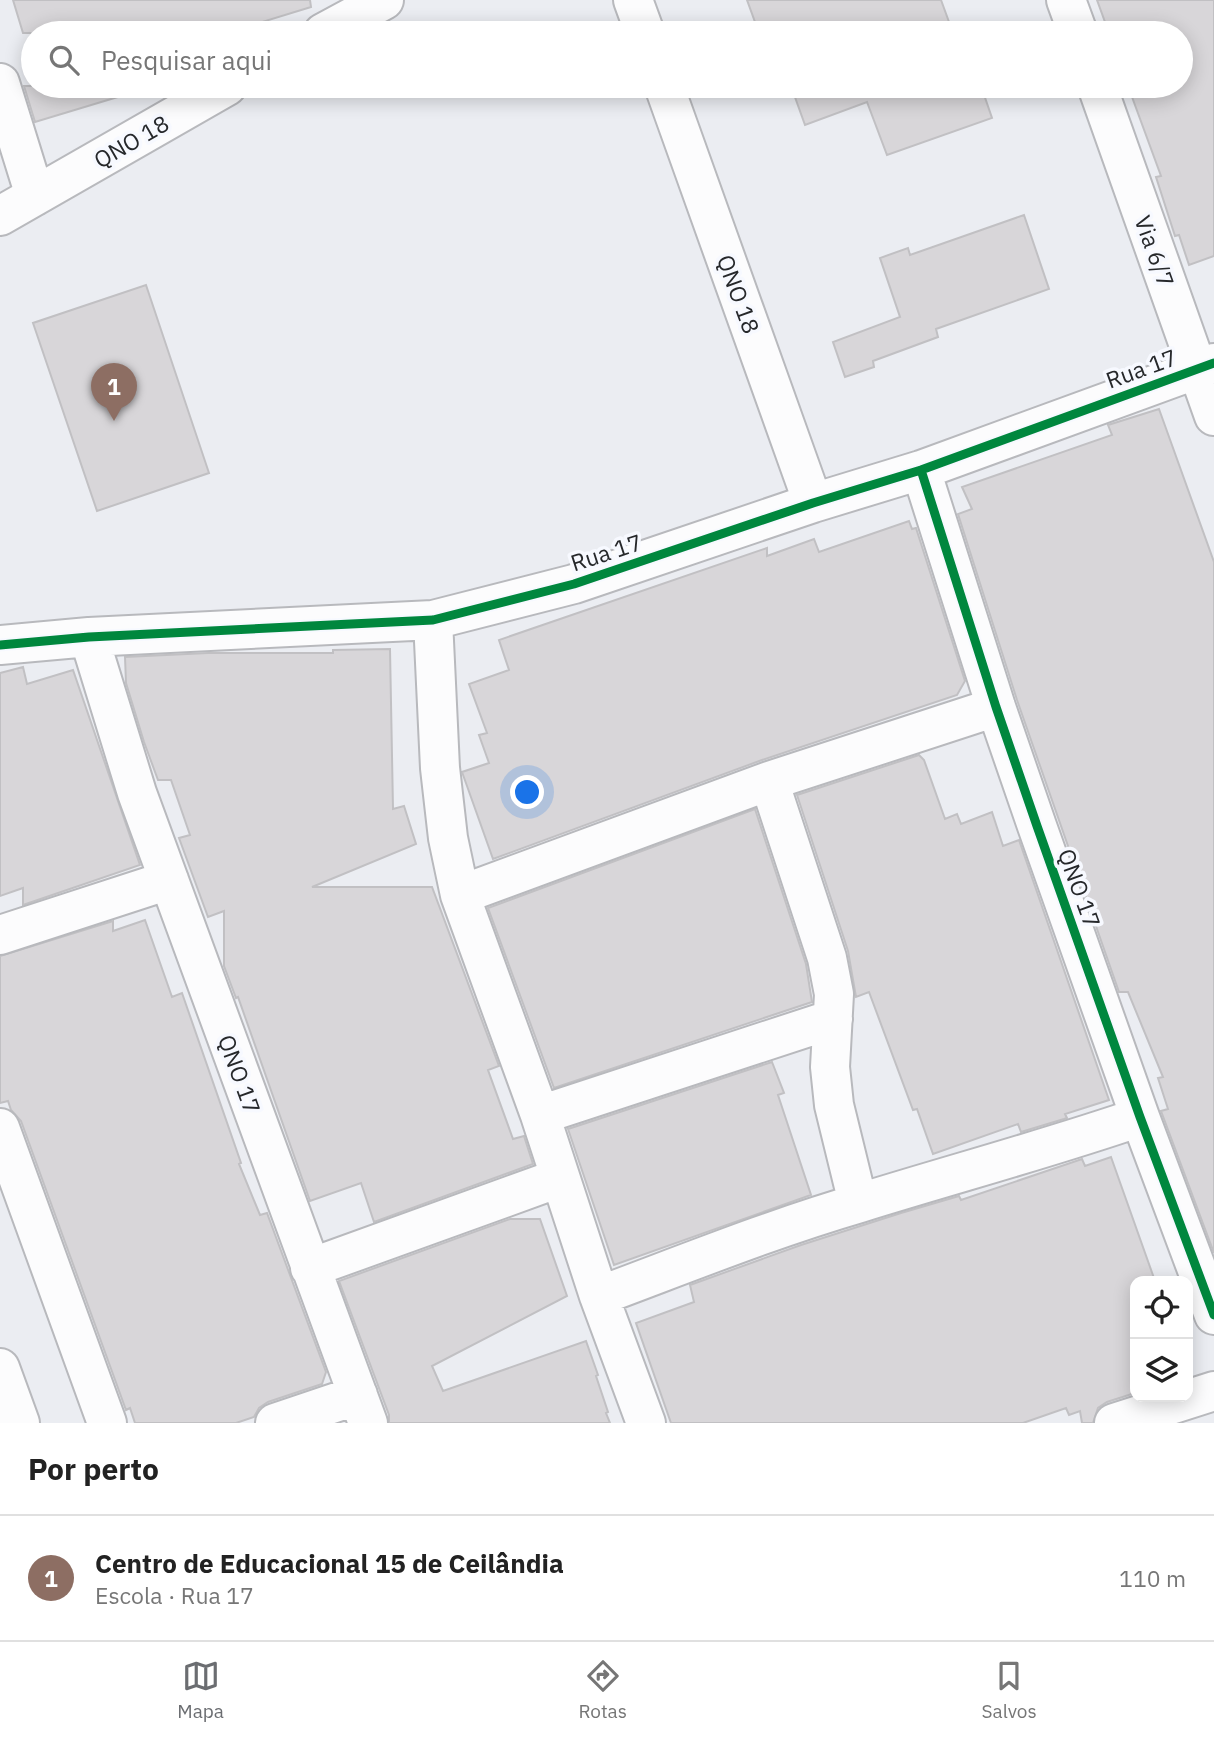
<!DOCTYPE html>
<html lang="pt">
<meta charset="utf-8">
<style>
body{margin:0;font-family:"IBM Plex Sans",sans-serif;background:#f2f2f2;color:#222}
.controls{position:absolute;right:21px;bottom:21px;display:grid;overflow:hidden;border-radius:14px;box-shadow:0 4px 18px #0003}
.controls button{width:63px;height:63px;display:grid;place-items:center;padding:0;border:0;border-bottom:2px solid #e0e0e0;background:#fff;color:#222;font:35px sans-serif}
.you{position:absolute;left:528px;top:793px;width:24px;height:24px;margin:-18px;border:5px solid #fff;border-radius:50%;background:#1a73e8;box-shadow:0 0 0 10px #1a73e833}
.badge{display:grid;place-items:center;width:46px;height:46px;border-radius:50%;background:#6b6d71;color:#fff;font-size:23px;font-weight:700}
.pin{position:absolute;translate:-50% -58px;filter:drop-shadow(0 2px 4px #0008)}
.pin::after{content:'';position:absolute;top:37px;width:24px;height:21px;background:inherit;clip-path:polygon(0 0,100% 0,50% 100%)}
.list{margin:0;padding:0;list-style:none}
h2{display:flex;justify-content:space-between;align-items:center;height:91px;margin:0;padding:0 28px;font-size:30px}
h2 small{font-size:23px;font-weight:400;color:#767676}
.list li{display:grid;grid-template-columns:46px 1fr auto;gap:21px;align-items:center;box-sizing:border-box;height:126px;padding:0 28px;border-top:2px solid #e0e0e0}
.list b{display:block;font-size:26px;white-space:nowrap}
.list p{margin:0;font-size:23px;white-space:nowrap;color:#767676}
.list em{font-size:23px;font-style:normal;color:#767676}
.icon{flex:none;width:38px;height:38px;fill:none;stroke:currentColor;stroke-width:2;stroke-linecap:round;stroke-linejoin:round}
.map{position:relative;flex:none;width:1214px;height:1423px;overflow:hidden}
.search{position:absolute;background:#fff;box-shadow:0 4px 18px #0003;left:21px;right:21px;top:21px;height:77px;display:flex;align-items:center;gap:18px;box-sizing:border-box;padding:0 24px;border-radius:38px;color:#767676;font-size:26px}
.sheet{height:217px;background:#fff}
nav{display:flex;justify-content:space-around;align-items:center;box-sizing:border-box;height:98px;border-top:2px solid #e0e0e0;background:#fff;font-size:19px;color:#767676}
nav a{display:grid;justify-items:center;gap:4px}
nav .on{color:#6b6d71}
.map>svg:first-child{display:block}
</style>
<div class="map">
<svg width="1214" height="1423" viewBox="0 0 1214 1423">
<rect width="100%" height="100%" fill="#ebedf2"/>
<path fill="#d8d6d9" stroke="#c1c0c3" stroke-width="2" d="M13,0H310L311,7L246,27L248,33H23Z
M747,0H941L953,33H759Z
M1097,0H1214V256L1189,265L1179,235L1175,236L1156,177L1161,176L1128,86H1181V33H1109Z
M24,86H130L131,93L35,122Z
M791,86H981L992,118L887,155L867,102L805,125Z
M1024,215L1049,289L936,329L938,337L873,361L874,367L845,377L833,342L900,317L880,258L908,248L910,255Z
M146,285L209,473L97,511L33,323Z
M1159,409L1214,562V1253L1161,1111L1168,1109L1158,1078L1163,1077L1128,992H1119L1017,700L958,514L972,509L962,487L1112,435L1108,425Z
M909,521L912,529L916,528L965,681L957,695L762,760L493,859L462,772L489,763L479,735L487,733L469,684L509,670L499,640L767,548V556L814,539L819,552Z
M390,649L393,809L404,806L416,844L312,887H432L499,1066L488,1070L513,1139L524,1136L533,1164L374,1222L361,1183L310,1201L238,997L236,998L224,966V911L208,917L179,838L190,835L171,780H158L144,742L126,683L125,657L208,653H333V650Z
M23,667L27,684L73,670L140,865L23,905V888L0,896V673Z
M919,755L924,760L945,819L957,814L961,824L992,812L1003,846L1019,840L1109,1100L1065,1114L1067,1118L1064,1119L1021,1132L1018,1124L933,1154L917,1109L913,1110L869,992L856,997L848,951L797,795Z
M755,809L806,964L812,1002L554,1088L488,908Z
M145,920L172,997L182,993L241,1163L239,1164L260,1215L267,1213L326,1372L322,1384L268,1402L259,1408L254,1417L236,1423H135L130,1408L126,1410L21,1121L11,1110L8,1101L0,1103V956L113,921V931Z
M772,1062L784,1093L778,1095L811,1195L614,1265L568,1129Z
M1111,1157L1155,1281H1135V1393L1107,1402L1098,1408L1093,1423H1082L1080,1411L1069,1415L1066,1408L1023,1423H671L636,1323L694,1302L690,1285L801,1245L901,1213L959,1196L961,1200L1082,1159L1085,1166Z
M510,1219H540L567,1296L432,1366L443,1391L586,1341L598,1375L596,1376L608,1412L606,1413L610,1423H389V1415L339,1281Z"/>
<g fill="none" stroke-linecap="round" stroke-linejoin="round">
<defs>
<path id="minor" d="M633,0L645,33
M1066,0L1078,33
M323,33L384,0
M0,83L35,196
M664,86L813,503
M1097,86L1214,416
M0,216L227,86
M921,470L996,707L1037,826L1140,1117L1214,1315
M433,620L440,768L448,838L460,895L540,1115L599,1296L646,1423
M89,637L137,793L368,1423
M0,645L89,637L433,620L574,584L813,503L921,470L1214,363
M769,781L827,958L834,994L830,1067L834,1105L858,1203
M460,895L769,781L996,707
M0,935L169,880
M540,1115L833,1019
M0,1128L107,1423
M310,1268L559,1178
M599,1296C685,1264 771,1229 860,1203C953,1174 1047,1149 1140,1117
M0,1368L20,1423
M275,1423L358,1395
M1114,1423L1214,1391"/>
</defs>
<use href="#minor" stroke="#b8b9bd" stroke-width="42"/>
<use href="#minor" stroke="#fcfcfd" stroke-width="38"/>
<defs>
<path id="cycleway" d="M921,470L996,707L1037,826L1140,1117L1214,1315
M0,645L89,637L433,620L574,584L813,503L921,470L1214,363"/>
</defs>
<use href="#cycleway" stroke="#f7f9ff" stroke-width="13"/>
<use href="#cycleway" stroke="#00873e" stroke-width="9"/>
</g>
<g text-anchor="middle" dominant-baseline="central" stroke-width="7" stroke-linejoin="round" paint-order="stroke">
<g font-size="23" fill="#26282b" stroke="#f7f9ff">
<text transform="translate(131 141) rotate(-30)">QNO 18</text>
<text transform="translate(1155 251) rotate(70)">Via 6/7</text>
<text transform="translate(739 294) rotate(70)">QNO 18</text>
<text transform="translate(1141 368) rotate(-20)">Rua 17</text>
<text transform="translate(606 552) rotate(-18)">Rua 17</text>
<text transform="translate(1080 888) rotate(70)">QNO 17</text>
<text transform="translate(240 1074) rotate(70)">QNO 17</text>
</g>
</g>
</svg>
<div class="controls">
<button><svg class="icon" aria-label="locate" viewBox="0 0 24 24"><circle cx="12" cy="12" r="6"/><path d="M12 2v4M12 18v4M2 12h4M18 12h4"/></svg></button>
<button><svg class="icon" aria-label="layers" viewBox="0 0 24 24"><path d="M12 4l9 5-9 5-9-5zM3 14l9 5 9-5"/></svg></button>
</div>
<div class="you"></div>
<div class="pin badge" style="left:114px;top:421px;background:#8d6e63">1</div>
<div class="search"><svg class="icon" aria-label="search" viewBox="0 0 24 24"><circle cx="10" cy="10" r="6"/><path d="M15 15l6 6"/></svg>Pesquisar aqui</div>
</div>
<section class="sheet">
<h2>Por perto<small></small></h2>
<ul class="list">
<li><span class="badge" style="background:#8d6e63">1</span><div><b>Centro de Educacional 15 de Ceilândia</b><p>Escola · Rua 17</p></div><em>110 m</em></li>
</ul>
</section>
<nav>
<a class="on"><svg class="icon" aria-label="map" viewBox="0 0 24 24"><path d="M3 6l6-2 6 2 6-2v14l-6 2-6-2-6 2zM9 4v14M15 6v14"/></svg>Mapa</a>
<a><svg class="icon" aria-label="directions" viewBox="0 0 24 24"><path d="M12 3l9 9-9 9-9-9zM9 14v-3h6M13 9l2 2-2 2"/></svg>Rotas</a>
<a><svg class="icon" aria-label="saved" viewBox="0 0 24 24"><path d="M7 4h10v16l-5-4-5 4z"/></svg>Salvos</a>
</nav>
